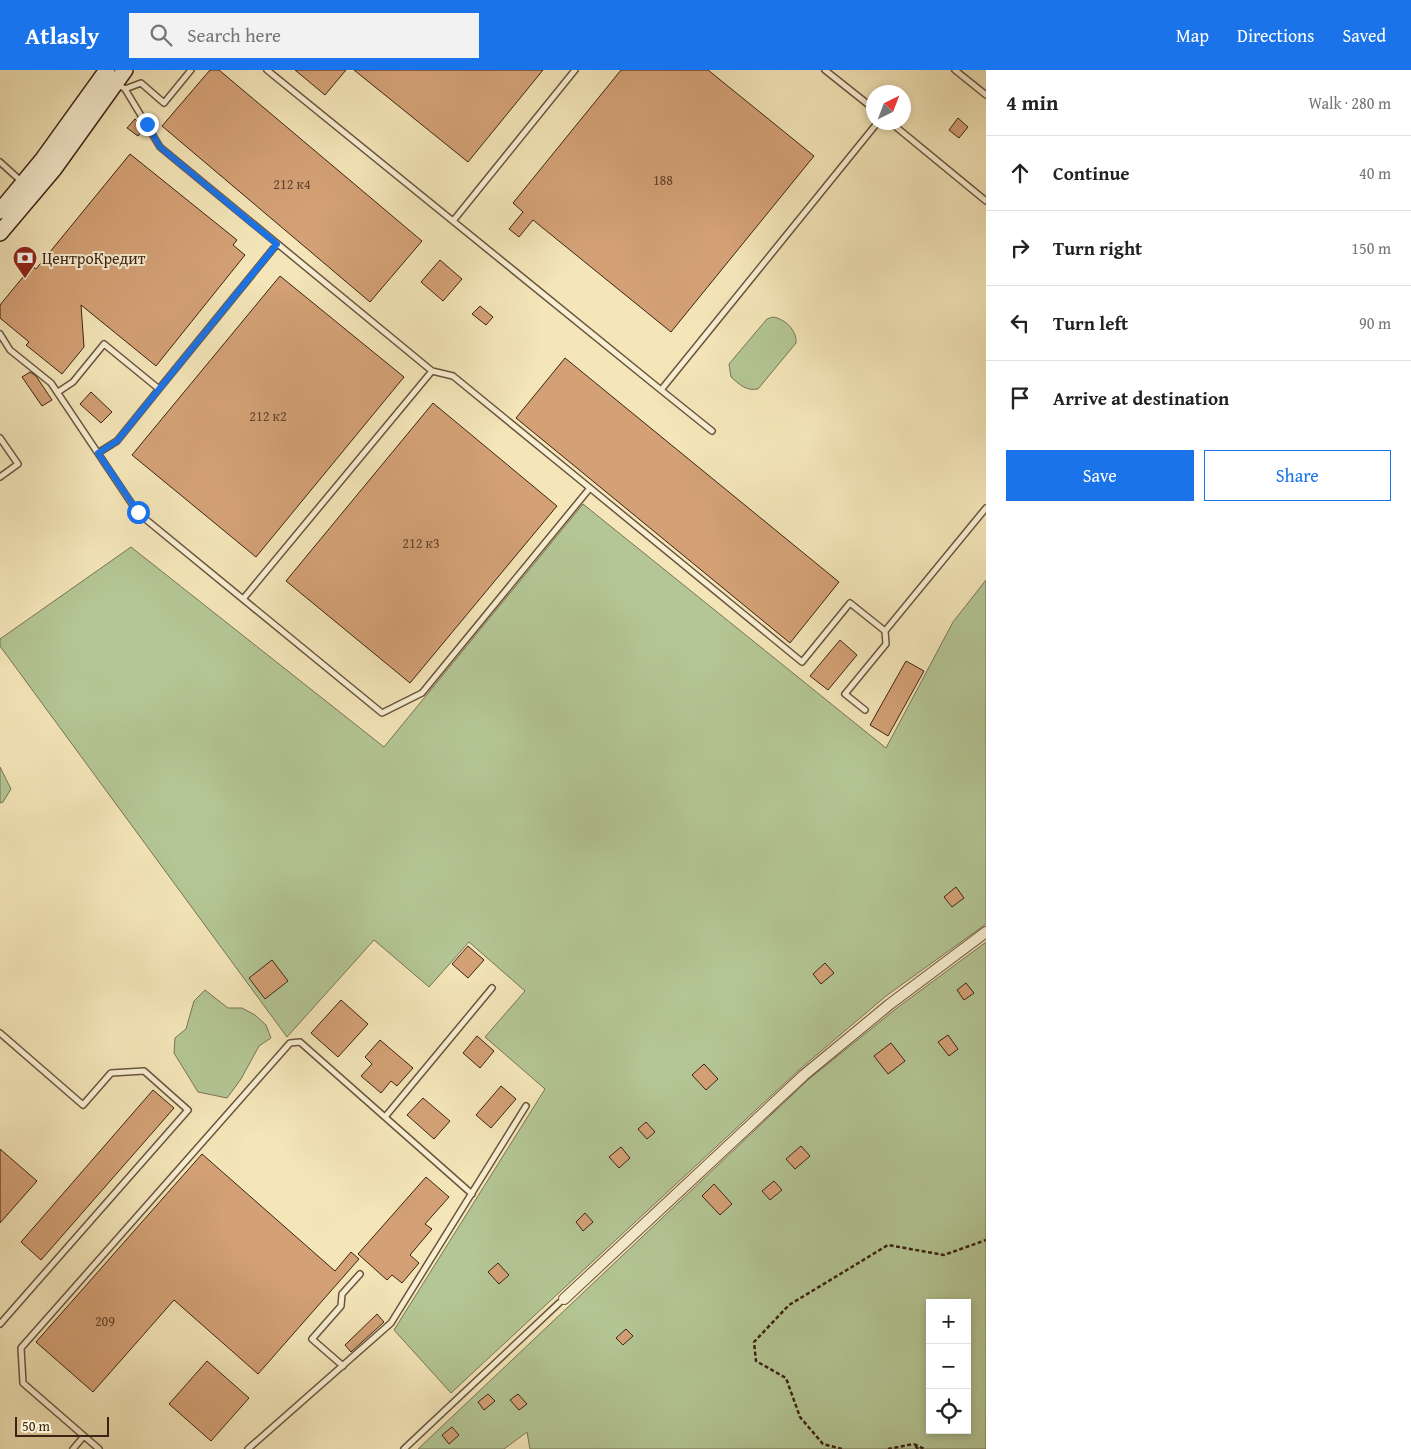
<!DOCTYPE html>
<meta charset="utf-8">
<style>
body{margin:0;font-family:"Gentium Book Plus",serif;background:#f2f2f2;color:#222}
.controls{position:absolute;right:15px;bottom:15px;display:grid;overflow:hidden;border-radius:0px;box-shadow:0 2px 8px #0003}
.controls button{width:45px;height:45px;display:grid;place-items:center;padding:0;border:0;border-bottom:1px solid #e0e0e0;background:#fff;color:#222;font:25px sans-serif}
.compass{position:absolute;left:866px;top:15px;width:45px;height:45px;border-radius:50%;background:#fff;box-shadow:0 2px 8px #0003;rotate:42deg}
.scale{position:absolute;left:15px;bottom:12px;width:94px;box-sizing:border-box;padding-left:5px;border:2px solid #3c2314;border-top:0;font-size:14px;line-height:18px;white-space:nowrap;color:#3c2314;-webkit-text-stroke:4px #f8efd2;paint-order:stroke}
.stop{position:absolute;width:15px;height:15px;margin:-11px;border:4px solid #1a73e8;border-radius:50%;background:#fff}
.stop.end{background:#1a73e8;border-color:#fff;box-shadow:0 1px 5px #0008}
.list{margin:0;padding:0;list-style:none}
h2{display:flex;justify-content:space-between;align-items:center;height:65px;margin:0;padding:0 20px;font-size:21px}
h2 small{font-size:16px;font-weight:400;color:#767676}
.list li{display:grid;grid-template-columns:32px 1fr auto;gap:15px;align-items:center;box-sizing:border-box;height:75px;padding:0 20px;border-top:1px solid #e0e0e0}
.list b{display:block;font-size:19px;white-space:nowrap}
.list em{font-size:16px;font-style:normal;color:#767676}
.actions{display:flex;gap:10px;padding:15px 20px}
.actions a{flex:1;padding:11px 0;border:1px solid #1a73e8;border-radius:0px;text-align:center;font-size:18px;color:#1a73e8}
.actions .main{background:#1a73e8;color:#fff}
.icon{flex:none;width:28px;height:28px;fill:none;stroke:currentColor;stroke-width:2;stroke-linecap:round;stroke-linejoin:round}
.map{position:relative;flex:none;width:986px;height:1379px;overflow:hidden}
header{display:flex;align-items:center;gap:30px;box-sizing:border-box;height:70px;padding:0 25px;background:#1a73e8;color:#fff}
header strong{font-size:24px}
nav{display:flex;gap:28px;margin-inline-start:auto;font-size:18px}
.search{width:350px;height:45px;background:#f2f2f2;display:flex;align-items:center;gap:12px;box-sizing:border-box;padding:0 18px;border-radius:0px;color:#767676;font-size:19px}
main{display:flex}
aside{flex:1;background:#fff}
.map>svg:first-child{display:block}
</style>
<header>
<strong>Atlasly</strong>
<div class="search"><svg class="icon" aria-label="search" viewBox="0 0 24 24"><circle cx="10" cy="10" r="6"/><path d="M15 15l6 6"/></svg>Search here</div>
<nav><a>Map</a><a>Directions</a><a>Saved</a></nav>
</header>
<main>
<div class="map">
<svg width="986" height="1379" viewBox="0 0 986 1379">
<rect width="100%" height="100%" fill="#f4e6b9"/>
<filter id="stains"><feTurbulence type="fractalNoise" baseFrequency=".004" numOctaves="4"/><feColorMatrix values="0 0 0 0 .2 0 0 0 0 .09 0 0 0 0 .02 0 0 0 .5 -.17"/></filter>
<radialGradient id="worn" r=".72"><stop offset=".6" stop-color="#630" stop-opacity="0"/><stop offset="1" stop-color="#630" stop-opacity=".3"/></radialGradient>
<path fill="#b4c695" stroke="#787454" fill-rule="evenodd" d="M773,247C785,249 797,260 796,273L758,319C746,321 740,315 731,307L729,294L767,249Z
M583,434L886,678L953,552L986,510V854L886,926L800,999L451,1323L394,1260L545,1019L485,967L525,921L469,872L429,917L374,870L287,967L0,576V569L131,477L384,677Z
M0,697L11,719L3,732L0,733Z
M986,872V1379H530L527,1362L504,1379H418L809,1009L897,938ZM930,1233H967V1360H930Z
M205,920L228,938H242L255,945L266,955L271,968L259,976L241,1009L227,1028L198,1022L174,983L175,968L186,959L194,931Z"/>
<path fill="#d4a176" stroke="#3c2314" d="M210,0H219L422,171L370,232L162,56Z
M295,0H346L325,25Z
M354,0H543L468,92Z
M621,0H708L814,86L671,262L533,150L519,167L509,159L523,142L513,133Z
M958,48L968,57L959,68L949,60Z
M135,49L144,58L138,66L127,58Z
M130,84L237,170L233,175L245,185L156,296L81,235L84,277L62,304L26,275L29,272L0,248V235L32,196L36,199Z
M440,190L462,209L443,231L421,212Z
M280,206L404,307L256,487L132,385Z
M480,236L493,247L486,255L472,244Z
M565,288L839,512L790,573L516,348Z
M30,302L36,306L52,330L42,336L22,307Z
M91,322L112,342L101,353L80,334Z
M433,333L557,436L410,613L286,511Z
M840,570L857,585L828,620L810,606Z
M906,591L924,601L888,666L870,655Z
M956,817L964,828L952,837L944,827Z
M468,876L484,890L468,908L452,894Z
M272,890L288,911L265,929L249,908Z
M825,893L834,903L821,914L813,904Z
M966,913L974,923L964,930L957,920Z
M341,930L368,954L338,987L311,963Z
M948,965L958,979L949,986L938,972Z
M477,966L494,981L480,998L463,983Z
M380,970L413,998L397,1016L391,1011L381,1023L361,1006L372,994L365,987Z
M891,973L905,991L888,1004L874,986Z
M704,994L718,1009L706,1020L692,1005Z
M501,1016L516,1029L491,1058L476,1045Z
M153,1020L174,1038L41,1190L21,1172Z
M423,1028L450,1051L434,1069L407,1045Z
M646,1052L655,1062L647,1069L638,1059Z
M801,1076L810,1086L795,1099L786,1089Z
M621,1077L630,1088L619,1098L609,1087Z
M0,1079L37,1111L0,1153Z
M202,1084L335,1201L351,1182L359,1189L258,1304L174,1230L93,1322L36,1272Z
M426,1107L449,1127L425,1154L432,1159L410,1185L419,1193L402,1213L392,1205L387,1210L358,1184Z
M774,1111L782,1120L770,1130L762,1121Z
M714,1114L732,1134L720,1145L702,1126Z
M585,1143L593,1152L583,1161L576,1152Z
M498,1193L509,1205L499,1214L488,1202Z
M377,1244L384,1252L351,1282L345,1275Z
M626,1259L633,1266L623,1275L616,1268Z
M207,1291L249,1328L211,1371L169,1334Z
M488,1324L495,1331L484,1340L478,1332Z
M518,1324L527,1334L519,1340L510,1330Z
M452,1357L459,1365L449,1374L442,1365Z"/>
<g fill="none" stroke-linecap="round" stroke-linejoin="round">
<defs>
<path id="lane" d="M267,0L661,320L878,52
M825,0L874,39
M955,0L986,25
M125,19L141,13L164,33L191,0
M890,52L986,131
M0,92L21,111
M453,151L575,0
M0,264L10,280L51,313L138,443L382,643L422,623L590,418L453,306L432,301L160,77L125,19L116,13
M661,320L712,361
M58,322L73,312L104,274L159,319L277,174
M0,368L18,394L0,407
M98,383L117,371L159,319
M590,418L802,592L850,533L885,561L986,438
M243,529L432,301
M865,640L845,624L886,574L885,561
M0,963L83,1035L111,1003L144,1001L188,1040L0,1254
M385,1047L492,918
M343,1296L312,1269L341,1236L342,1224L360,1204
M84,1366L23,1313L21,1278L290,973L300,972L472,1124
M73,1379L84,1366L99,1379
M248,1379L391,1253L526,1036
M404,1379L559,1233"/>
<path id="street" d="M564,1229L804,1005L890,934L986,862"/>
<path id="secondary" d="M0,141L43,89L107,0
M0,163L54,99L125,0"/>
</defs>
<use href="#lane" stroke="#6a543d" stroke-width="8"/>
<use href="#street" stroke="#6a543d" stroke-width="12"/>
<use href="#secondary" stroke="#3c2314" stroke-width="18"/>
<path stroke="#3c2314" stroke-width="2.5" stroke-dasharray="4 2.5" stroke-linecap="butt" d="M842,1379L823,1374L800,1347L786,1308L756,1291L754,1272L789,1235L888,1175L944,1185L986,1170
M888,1379L914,1374
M918,1379L914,1374L924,1379"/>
<use href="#lane" stroke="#f8efd2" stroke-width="5"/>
<use href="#street" stroke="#f8efd2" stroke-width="10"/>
<use href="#secondary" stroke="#f8efd2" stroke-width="15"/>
</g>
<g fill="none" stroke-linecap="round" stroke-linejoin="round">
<path stroke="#1a73e8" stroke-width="6" d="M138,442L98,383L117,371L277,174L160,77L147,54"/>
</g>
<defs>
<symbol id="bank-pin" viewBox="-11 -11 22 30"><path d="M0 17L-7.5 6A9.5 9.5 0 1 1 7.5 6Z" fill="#8f2418" stroke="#f8efd2"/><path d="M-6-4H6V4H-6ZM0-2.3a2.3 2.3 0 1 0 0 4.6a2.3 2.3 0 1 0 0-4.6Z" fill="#fff"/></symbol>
</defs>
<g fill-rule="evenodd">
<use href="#bank-pin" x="11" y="174" width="28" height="38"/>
</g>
<g text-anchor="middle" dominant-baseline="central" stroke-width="4" stroke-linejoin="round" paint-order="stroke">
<g font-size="14" fill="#62422c">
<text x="663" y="110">188</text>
<text x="292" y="114">212 к4</text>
<text x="268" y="346">212 к2</text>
<text x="421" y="473">212 к3</text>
<text x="105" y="1251">209</text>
</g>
<g font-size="16" fill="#3c2314" stroke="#f8efd2" text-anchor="start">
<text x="42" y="188">ЦентроКредит</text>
</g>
</g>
<rect width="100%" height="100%" filter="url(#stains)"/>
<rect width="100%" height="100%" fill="url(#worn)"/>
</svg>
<div class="controls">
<button>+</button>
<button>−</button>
<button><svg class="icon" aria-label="locate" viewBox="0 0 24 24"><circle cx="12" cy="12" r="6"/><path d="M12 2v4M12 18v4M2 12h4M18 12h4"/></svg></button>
</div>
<svg class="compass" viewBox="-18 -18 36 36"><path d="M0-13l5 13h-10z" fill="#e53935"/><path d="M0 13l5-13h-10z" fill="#767676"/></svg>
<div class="scale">50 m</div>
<div class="stop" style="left:138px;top:442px"></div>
<div class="stop end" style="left:147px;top:54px"></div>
</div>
<aside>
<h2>4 min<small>Walk · 280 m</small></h2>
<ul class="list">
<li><svg class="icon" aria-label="ahead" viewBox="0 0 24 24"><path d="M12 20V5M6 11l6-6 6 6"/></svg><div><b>Continue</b></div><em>40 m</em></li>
<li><svg class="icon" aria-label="right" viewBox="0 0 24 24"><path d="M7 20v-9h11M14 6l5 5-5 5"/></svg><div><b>Turn right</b></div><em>150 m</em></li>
<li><svg class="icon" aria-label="left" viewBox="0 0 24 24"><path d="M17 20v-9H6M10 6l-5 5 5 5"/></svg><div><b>Turn left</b></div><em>90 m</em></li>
<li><svg class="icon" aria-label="arrive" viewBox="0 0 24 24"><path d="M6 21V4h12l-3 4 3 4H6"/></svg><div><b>Arrive at destination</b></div></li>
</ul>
<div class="actions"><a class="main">Save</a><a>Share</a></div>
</aside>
</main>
